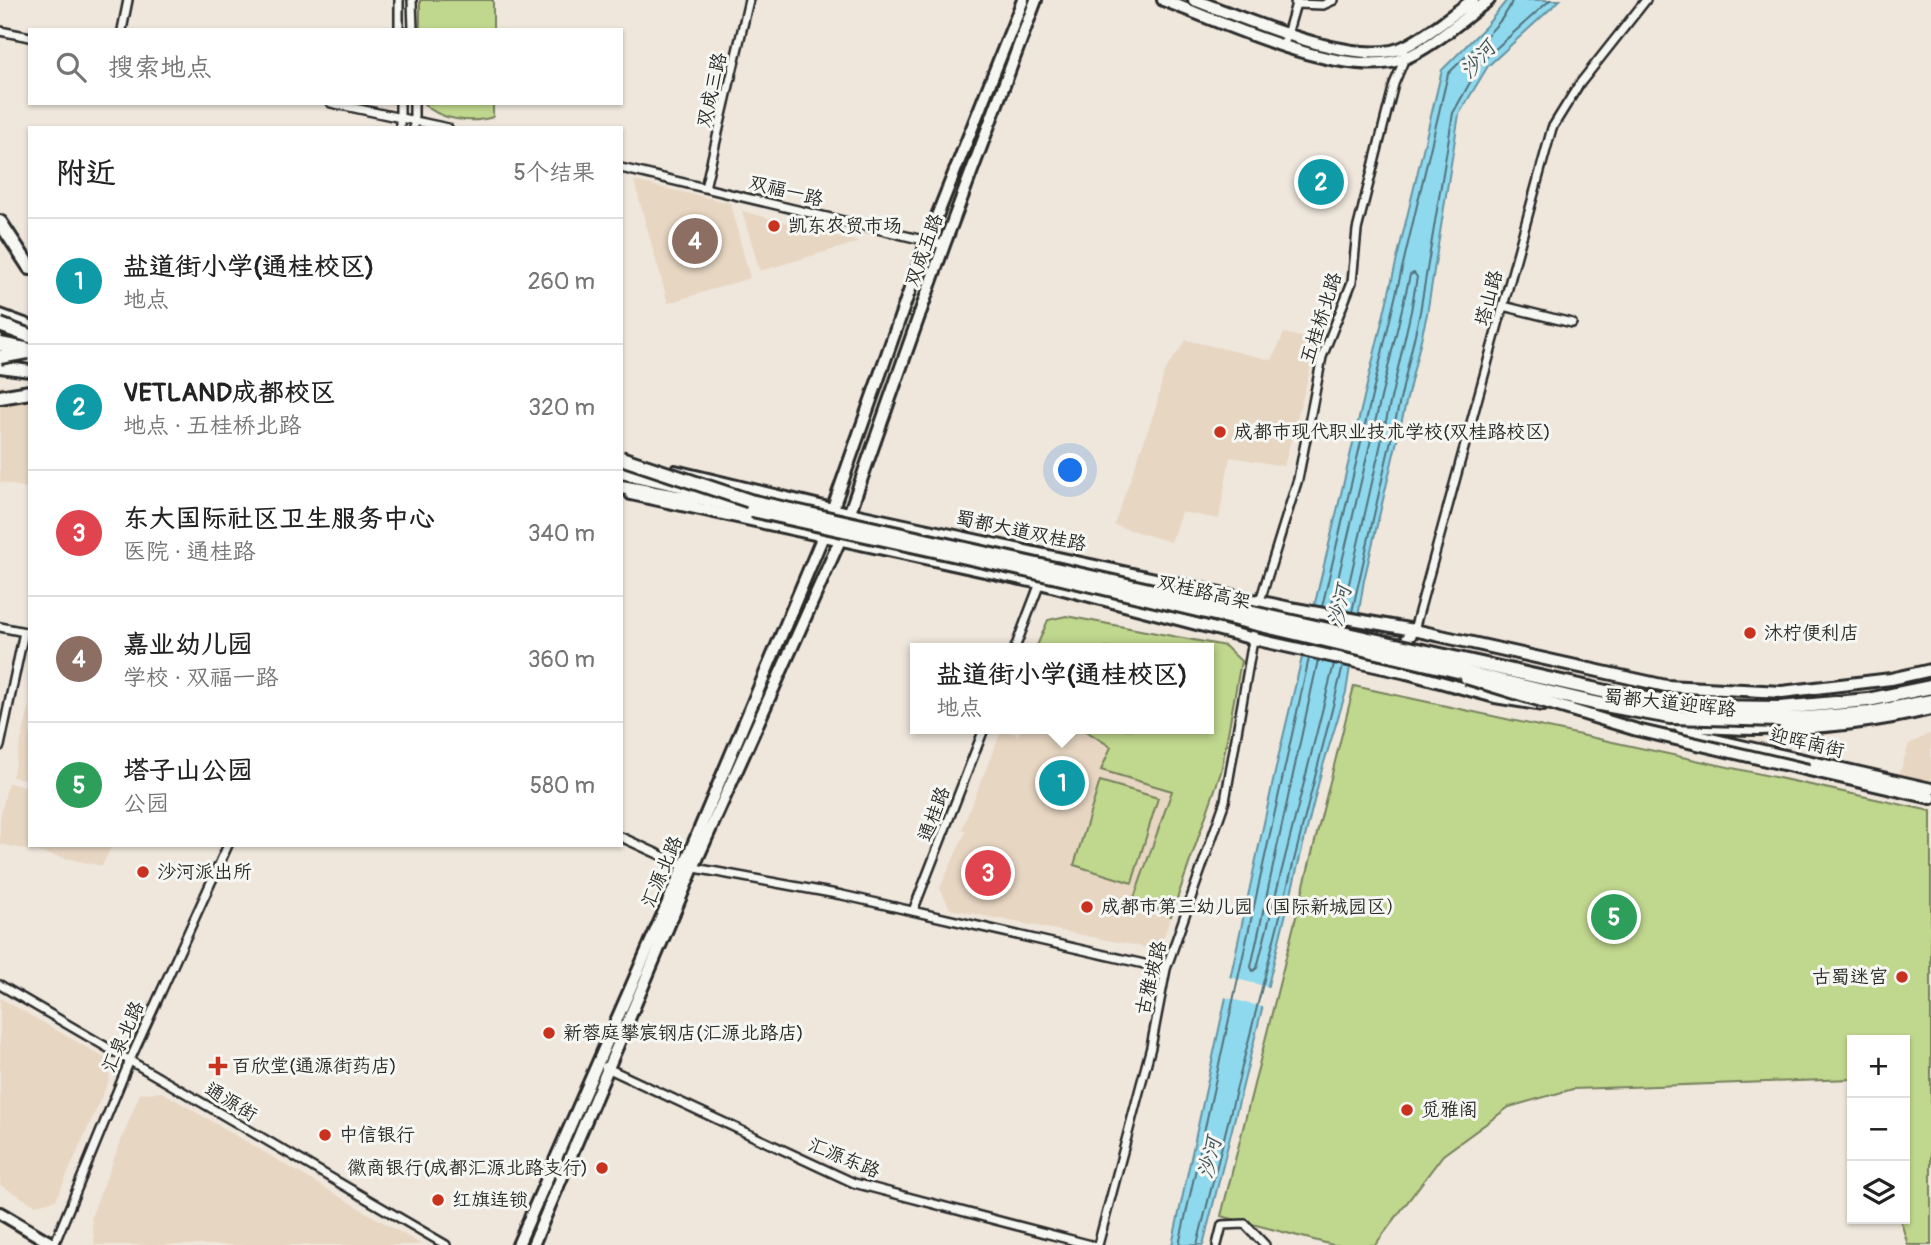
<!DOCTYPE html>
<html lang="zh">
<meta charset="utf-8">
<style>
body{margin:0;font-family:Pangolin,"LXGW WenKai TC",sans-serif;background:#f6f6f6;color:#222}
.controls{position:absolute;right:21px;bottom:21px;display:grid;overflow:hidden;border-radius:0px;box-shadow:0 2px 5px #0004}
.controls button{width:63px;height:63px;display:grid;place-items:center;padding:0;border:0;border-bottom:2px solid #e0e0e0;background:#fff;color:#222;font:35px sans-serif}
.you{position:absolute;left:1071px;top:471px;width:24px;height:24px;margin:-18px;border:5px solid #fff;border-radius:50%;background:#1a73e8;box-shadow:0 0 0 10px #1a73e833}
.badge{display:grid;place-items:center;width:46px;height:46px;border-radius:50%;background:#c8321e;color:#fff;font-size:23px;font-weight:700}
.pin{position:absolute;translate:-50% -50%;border:4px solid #fff;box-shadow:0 2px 7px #0006}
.popup{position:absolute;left:910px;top:643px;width:304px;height:91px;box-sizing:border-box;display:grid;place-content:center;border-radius:0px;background:#fff;filter:drop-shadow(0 2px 5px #0005);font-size:23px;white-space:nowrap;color:#767676}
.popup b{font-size:26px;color:#222}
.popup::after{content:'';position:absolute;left:50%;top:100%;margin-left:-14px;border:14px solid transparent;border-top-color:#fff}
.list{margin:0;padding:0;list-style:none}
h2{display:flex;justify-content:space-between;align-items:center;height:91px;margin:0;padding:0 28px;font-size:30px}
h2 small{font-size:23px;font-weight:400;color:#767676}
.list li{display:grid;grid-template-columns:46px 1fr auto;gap:21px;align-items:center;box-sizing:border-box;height:126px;padding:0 28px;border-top:2px solid #e0e0e0}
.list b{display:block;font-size:26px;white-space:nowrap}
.list p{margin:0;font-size:23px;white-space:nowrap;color:#767676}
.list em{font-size:23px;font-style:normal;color:#767676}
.icon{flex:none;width:38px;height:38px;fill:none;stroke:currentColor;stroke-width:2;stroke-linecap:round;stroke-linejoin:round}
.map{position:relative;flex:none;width:1931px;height:1245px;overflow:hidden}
.search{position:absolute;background:#fff;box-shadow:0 2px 5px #0004;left:28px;top:28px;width:595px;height:77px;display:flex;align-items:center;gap:18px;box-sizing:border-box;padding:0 24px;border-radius:0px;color:#767676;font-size:26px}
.panel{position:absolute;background:#fff;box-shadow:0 2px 5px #0004;left:28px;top:126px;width:595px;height:721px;border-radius:0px}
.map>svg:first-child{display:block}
</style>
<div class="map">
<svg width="1931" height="1245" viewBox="0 0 1931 1245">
<rect width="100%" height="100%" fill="#efe7dc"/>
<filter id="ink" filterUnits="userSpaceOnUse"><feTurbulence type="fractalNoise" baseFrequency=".0143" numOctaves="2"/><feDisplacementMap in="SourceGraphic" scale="14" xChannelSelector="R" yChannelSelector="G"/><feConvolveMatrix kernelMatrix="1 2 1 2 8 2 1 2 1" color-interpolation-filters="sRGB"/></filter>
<g filter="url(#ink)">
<path fill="#e7d6c2" d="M634,181L730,203L750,278L668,303Z
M742,211L859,242L760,271Z
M1284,333L1318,341L1284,466L1230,457L1219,519L1181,512L1171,542L1114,525L1156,407L1164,372L1186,340L1272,360Z
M0,385L30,390V489L0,482Z
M30,705V780L12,777Z
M1002,729L1018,735L1021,729H1083L1111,747L1102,770L1172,791L1134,898L1171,916L1159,950L950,909L940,888L966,831L962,829Z
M1931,733V785L1898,778L1909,744Z
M8,783L30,787V845H112L102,866L0,844V819Z
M0,998L105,1058L110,1078L56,1200L35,1205L0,1185Z
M162,1092L422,1245H95L91,1217L140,1093Z"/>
<path fill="#c0d78e" stroke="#76815c" stroke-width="2" d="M420,0H493V30H420Z
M423,103H493V117C471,124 439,120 423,103Z
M1066,616L1225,646L1241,661L1221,772L1171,916L1134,898L1172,791L1101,770L1111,747L1083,729H1209V648H1036L1048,620Z
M1354,686L1931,811V1245H1908L1900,1219H1905V1040H1852V1079L1573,1089L1509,1107L1443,1155L1375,1245H1333L1221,1216Z
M1100,781L1158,798L1132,883L1074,865Z"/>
<path fill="#8fd9ef" stroke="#6793a1" stroke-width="2" d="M1507,0H1560L1488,66L1459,114L1427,314L1364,580L1346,692L1322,769L1203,1245H1172L1279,754L1442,70L1486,26Z"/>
<path fill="#efe7dc" d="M1229,977L1272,988L1267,1008L1224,997Z"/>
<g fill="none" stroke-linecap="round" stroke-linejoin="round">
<path stroke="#537179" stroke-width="2" d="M1322,607L1448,74C1463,58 1509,19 1512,0
M1331,608L1410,275L1414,273L1417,277L1411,311L1343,610
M1352,612L1420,312L1453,113L1482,61L1550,0
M1318,660L1251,967L1253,971L1257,968L1334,664
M1179,1245L1309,658
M1197,1245L1343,666"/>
<defs>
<path id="street" d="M399,0V30
M412,0L413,30
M1295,4L1323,5L1334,0
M122,30L128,0
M0,31L30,37
M1284,45L1297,0
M331,103L448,128
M400,103V128
M414,103V128
M621,168L944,245
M705,188L749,0
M1503,306L1572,323
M1259,604L1298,479L1322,357L1352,282L1357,230L1394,84L1405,58L1404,48
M0,627L30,633
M1414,630L1552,128L1578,86L1646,0
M1015,648L1040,583
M0,746L24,632
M621,837L684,866L842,895L1166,969
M913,911L984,729
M0,985L446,1245
M605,1067L854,1183L1091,1245
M54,1245L130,1060L228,845
M1098,1245L1151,1047L1166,969L1225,801L1256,623
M1217,1245L1222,1225L1245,1224L1265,1245"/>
<path id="secondary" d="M1163,0C1222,22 1345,82 1405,58C1433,47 1465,17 1489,0
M1194,0C1243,17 1359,71 1406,46C1430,34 1451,15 1473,0
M1414,630L1397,653L1400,668L1407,673L1495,697L1543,705
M1414,630L1666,686L1782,692L1891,679L1931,670
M1600,715C1713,733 1819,736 1931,709
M1682,729L1697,736L1931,789
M1809,770L1931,798
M518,1245L684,866L823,536L927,241L1023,0
M533,1245L693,868L840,540L944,245L1036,0"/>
<path id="primary" d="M0,315L30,326
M0,367L30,371
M675,471L849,513L1290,608L1414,630
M631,494L1040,583L1254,639L1407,673
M0,1213L54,1245"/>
<path id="highway" d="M0,222L30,268
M0,397L30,392
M621,472L702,490
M621,487L693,500
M687,495L748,509
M1780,708L1868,700L1931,687
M1780,720L1870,713L1931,701"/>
</defs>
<use href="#street" stroke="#2b2b2b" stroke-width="12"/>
<use href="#secondary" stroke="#2b2b2b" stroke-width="16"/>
<use href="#primary" stroke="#2b2b2b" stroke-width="16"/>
<use href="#highway" stroke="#2b2b2b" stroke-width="18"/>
<use href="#street" stroke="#f6f6f2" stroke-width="7"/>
<use href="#secondary" stroke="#f6f6f2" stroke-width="10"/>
<use href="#primary" stroke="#f6f6f2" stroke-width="10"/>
<use href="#highway" stroke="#f6f6f2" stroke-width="12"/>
<defs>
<path id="secondary-bridge" d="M1466,678L1637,730L1809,770"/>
<path id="highway-bridge" d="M0,325L30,336
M0,344L30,350
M0,357L27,352
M621,458L750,501L1620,695L1699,707L1780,708
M752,510L1057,577L1594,703L1670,717L1780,720"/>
</defs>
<use href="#secondary-bridge" stroke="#2b2b2b" stroke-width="16" stroke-linecap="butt"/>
<use href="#highway-bridge" stroke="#2b2b2b" stroke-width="18" stroke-linecap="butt"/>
<use href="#secondary-bridge" stroke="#f6f6f2" stroke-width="10"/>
<use href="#highway-bridge" stroke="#f6f6f2" stroke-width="12"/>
</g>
</g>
<g fill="#c8321e" stroke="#f6f6f2" stroke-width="2.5">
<circle cx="774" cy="226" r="7"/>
<circle cx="1220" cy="432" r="7"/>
<circle cx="1750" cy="633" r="7"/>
<circle cx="143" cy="872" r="7"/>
<circle cx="1087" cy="907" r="7"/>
<circle cx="1902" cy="977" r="7"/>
<circle cx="549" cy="1033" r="7"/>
<path d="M214.5 1055.5h7v7h7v7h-7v7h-7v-7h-7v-7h7z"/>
<circle cx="1407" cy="1110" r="7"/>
<circle cx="325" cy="1135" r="7"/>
<circle cx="602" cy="1168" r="7"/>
<circle cx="438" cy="1200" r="7"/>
</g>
<g text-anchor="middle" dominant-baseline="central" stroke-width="6" stroke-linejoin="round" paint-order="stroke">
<g font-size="19" fill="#2b2b2b" stroke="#f6f6f2">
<text transform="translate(712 90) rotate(-77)">双成三路</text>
<text transform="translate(786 191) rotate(14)">双福一路</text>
<text transform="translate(924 250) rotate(-70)">双成五路</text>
<text transform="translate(1489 298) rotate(-75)">塔山路</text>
<text transform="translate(1321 318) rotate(-72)">五桂桥北路</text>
<text transform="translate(1021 531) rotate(12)">蜀都大道双桂路</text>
<text transform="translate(1204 592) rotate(13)">双桂路高架</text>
<text transform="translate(1670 703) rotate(6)">蜀都大道迎晖路</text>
<text transform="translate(1807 743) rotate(13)">迎晖南街</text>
<text transform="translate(934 814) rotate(-69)">通桂路</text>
<text transform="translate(662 872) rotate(-67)">汇源北路</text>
<text transform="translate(1151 978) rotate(-76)">古雅坡路</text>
<text transform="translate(123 1037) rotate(-66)">汇泉北路</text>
<text transform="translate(231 1102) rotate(31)">通源街</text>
<text transform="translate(844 1158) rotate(22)">汇源东路</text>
</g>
<g font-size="19" fill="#2b2b2b" stroke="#f6f6f2" text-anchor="start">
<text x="788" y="226">凯东农贸市场</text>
<text x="1234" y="432">成都市现代职业技术学校(双桂路校区)</text>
<text x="1764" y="633">沐柠便利店</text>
<text x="157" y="872">沙河派出所</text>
<text x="1101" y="907">成都市第三幼儿园（国际新城园区）</text>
<text x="1888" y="977" text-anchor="end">古蜀迷宫</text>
<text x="563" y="1033">新蓉庭攀宸钢店(汇源北路店)</text>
<text x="232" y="1066">百欣堂(通源街药店)</text>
<text x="1421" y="1110">觅雅阁</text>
<text x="339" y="1135">中信银行</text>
<text x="588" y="1168" text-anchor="end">徽商银行(成都汇源北路支行)</text>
<text x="452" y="1200">红旗连锁</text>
</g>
<g font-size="21" font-style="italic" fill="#44565c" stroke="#f6f6f2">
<text transform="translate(1478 60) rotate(-49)">沙河</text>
<text transform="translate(1340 606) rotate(-77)">沙河</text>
<text transform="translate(1210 1158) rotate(-77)">沙河</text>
</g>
</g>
</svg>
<div class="controls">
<button>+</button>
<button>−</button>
<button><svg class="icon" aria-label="layers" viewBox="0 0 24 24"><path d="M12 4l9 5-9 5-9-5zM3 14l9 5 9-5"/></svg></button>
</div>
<div class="you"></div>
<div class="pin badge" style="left:1062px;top:783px;background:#0f9aa8">1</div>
<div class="popup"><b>盐道街小学(通桂校区)</b>地点</div>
<div class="pin badge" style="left:1321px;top:182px;background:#0f9aa8">2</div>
<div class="pin badge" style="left:988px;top:873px;background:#e0444e">3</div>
<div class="pin badge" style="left:695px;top:241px;background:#8d6e63">4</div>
<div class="pin badge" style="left:1614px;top:917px;background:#2e9e5b">5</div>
<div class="search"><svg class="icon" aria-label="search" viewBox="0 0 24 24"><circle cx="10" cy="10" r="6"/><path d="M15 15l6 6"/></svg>搜索地点</div>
<section class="panel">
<h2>附近<small>5个结果</small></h2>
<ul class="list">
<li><span class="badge" style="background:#0f9aa8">1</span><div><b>盐道街小学(通桂校区)</b><p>地点</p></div><em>260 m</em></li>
<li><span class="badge" style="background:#0f9aa8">2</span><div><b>VETLAND成都校区</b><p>地点 · 五桂桥北路</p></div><em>320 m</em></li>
<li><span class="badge" style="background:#e0444e">3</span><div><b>东大国际社区卫生服务中心</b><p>医院 · 通桂路</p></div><em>340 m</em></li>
<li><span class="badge" style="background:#8d6e63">4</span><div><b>嘉业幼儿园</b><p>学校 · 双福一路</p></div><em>360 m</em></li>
<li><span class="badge" style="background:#2e9e5b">5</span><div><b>塔子山公园</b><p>公园</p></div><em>580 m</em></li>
</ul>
</section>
</div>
